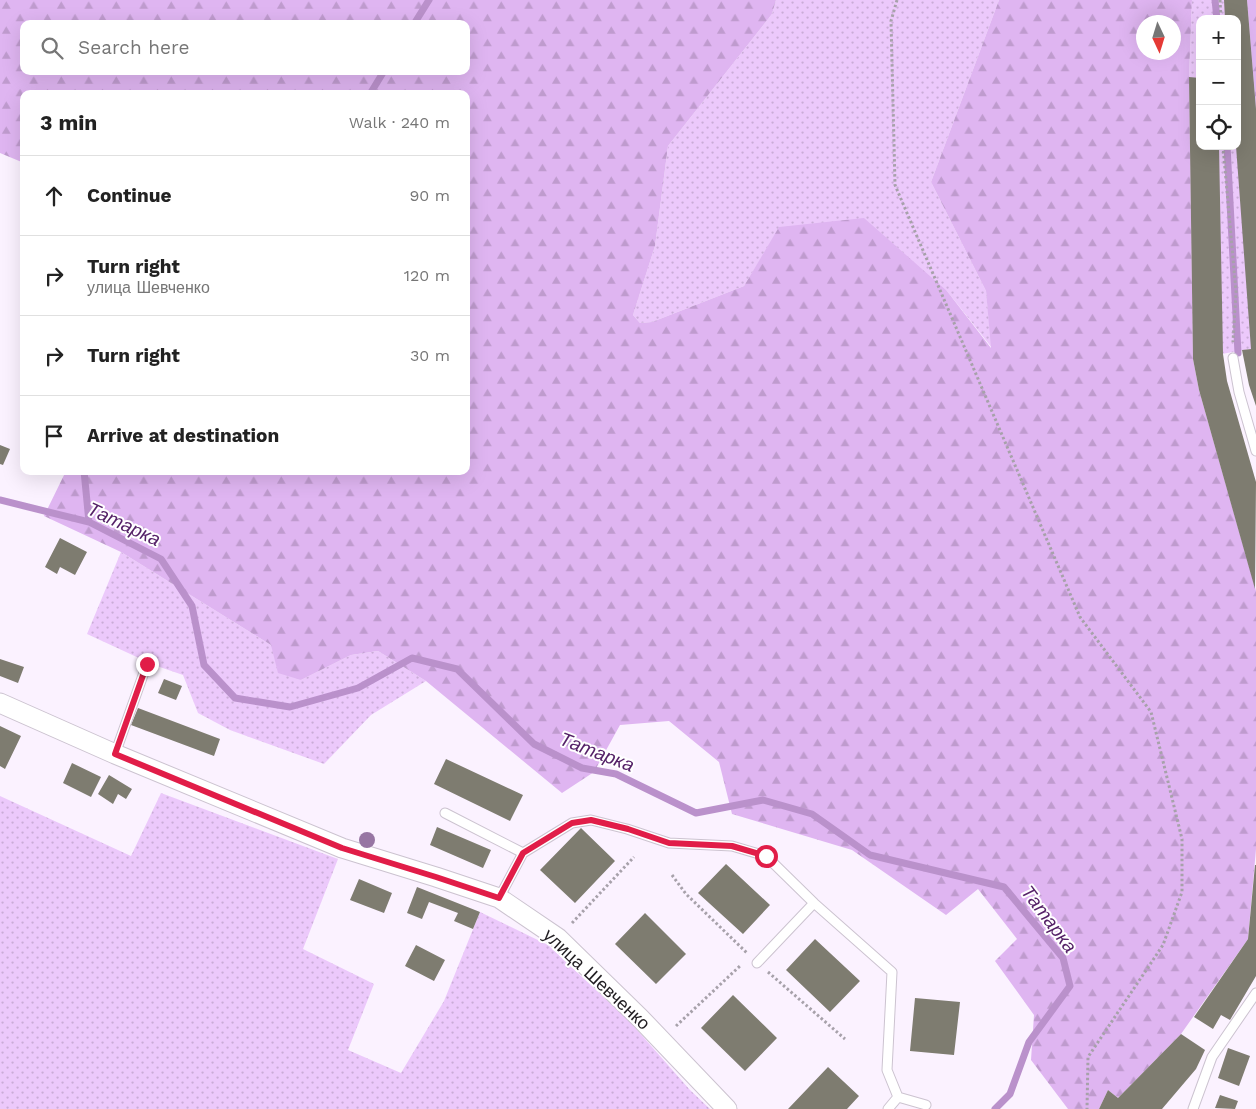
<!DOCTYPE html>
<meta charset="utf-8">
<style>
body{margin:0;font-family:"Work Sans",sans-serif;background:#f2f2f2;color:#222}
.controls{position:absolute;right:15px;top:15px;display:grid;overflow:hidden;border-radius:10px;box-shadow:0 5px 20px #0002}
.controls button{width:45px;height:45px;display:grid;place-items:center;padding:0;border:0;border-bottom:1px solid #e0e0e0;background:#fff;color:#222;font:25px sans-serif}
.compass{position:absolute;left:1136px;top:15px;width:45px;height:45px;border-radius:50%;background:#fff;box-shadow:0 5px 20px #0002;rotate:176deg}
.stop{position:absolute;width:15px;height:15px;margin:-11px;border:4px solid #e11d48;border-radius:50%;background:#fff}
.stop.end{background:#e11d48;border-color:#fff;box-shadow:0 1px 5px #0008}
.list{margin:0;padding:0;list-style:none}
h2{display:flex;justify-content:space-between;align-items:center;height:65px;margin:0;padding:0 20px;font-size:21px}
h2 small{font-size:16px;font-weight:400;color:#767676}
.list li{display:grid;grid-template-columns:32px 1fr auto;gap:15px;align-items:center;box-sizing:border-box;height:80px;padding:0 20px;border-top:1px solid #e0e0e0}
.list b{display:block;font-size:19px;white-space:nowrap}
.list p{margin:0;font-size:16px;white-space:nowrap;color:#767676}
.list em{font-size:16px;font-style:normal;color:#767676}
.icon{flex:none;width:28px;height:28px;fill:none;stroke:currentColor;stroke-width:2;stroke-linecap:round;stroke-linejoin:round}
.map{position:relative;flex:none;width:1256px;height:1109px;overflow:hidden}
.search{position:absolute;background:#fff;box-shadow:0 5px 20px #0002;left:20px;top:20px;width:450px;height:55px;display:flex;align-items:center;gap:12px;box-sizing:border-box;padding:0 18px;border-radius:10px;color:#767676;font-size:19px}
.panel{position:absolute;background:#fff;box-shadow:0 5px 20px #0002;left:20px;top:90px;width:450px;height:385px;border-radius:10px}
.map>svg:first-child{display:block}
</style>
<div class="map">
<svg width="1256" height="1109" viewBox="0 0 1256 1109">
<defs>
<pattern id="grass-dots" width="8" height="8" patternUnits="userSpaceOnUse" patternTransform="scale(1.25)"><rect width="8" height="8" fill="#ecc9fb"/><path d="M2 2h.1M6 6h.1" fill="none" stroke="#caacd7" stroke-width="1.8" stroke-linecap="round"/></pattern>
<pattern id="forest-firs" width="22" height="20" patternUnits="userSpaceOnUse" patternTransform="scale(1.25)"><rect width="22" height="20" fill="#dfb5f1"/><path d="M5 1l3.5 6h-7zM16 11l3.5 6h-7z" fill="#bf9bce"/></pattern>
</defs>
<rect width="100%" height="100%" fill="#fbf2ff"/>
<path fill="url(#grass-dots)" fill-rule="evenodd" d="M776,0H999L931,182L986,291L992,348L947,291L780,227L744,286L652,322L640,323L633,315L655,246L668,146L772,14Z
M1192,0H1247L1256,108V348L1193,359L1189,77ZM1200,19H1237V146H1200Z
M121,552L271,645L301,680L351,655L378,651L426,681L371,715L324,764L230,730L198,713L183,675L154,665L87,634Z
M161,793L338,859L303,949L374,984L348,1050L401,1073L444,1001L480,912L548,945L630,1022L690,1090L710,1109H0V796L131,856Z"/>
<path fill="url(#forest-firs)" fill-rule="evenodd" d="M0,0H776L772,14L668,146L655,246L633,315L640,323L652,322L744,286L779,227L864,218L947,291L991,348L986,291L931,182L999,0H1192L1189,77L1193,359L1199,390L1256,591V849L1248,939L1181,1034L1118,1098L1108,1090L1099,1109H1068L1031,1060L1034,1015L995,961L1017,939L978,889L946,915L852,850L732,814L719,762L669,721L620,725L594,772L562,793L426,681L378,651L351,655L301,680L278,673L271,645L121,552L44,516L66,471H466V94H24V163L0,153ZM1144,22H1174V52H1144ZM24,24H466V71H24Z
M1247,0H1256V108Z"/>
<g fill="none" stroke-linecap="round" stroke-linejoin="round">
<path stroke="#ba91cb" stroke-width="7" d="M1215,0L1217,19
M414,24L429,0
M370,94L384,71
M1227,146L1238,353
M84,471L89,522
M0,500L89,522L161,559L192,606L204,665L235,698L290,707L358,688L412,658L457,669L534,744L582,768L616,774L696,813L763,800L812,814L870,855L1004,887L1063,958L1070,986L1029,1042L1010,1094L995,1109"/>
</g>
<path fill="#7e7c70" d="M1224,0H1247L1256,109V406L1249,385L1242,350L1251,349L1236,146H1237V19H1225Z
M1189,77L1200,78V146H1219L1223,354L1227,381L1256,482L1255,589L1199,390L1193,359Z
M0,445L10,449L3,465L0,464Z
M60,538L87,552L75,575L60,567L57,574L45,567Z
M0,659L24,667L18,683L0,676Z
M164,679L182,686L176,700L158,693Z
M138,708L220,739L214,756L131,725Z
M0,726L21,736L5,769L0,766Z
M446,759L523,795L510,821L434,784Z
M72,763L101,777L91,797L63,783Z
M109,775L132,789L126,799L118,794L113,804L98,794Z
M437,827L491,850L483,868L430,845Z
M581,828L615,861L575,903L540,870Z
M726,864L770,905L743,934L698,893Z
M1255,865H1256V976L1230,1020L1221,1015L1213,1029L1194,1017L1248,939Z
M359,879L392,893L384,913L350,900Z
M417,887L480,912L473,929L454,921L458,913L429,902L422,919L407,913Z
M645,913L686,954L656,984L615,944Z
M815,939L860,981L830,1012L786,970Z
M416,945L445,960L434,981L405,966Z
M733,995L777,1038L745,1071L701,1028Z
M915,998L960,1002L954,1055L910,1051Z
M1181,1034L1205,1050L1196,1069L1162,1109H1099L1108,1090L1118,1098Z
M1228,1048L1250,1056L1239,1086L1218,1078Z
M828,1067L859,1096L847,1109H788Z
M1220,1095L1238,1101L1235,1109L1215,1108Z"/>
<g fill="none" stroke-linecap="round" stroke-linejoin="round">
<defs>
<path id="service" d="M1233,358L1239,392L1256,451
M115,754L147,664
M445,813L523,853
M499,898L523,853L572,823L591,820L627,829L669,843L732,846L766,856L814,903L892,972L887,1070L898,1097L888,1109
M757,963L814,903
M898,1097L926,1105
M1193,1109L1212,1057L1256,993"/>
<path id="minor" d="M0,703L115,754L342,848L436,877L499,898L558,938L640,1018L727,1109"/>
</defs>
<use href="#service" stroke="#ccc3d0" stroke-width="11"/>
<use href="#minor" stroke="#ccc3d0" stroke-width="21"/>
<path stroke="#a7a1aa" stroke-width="3" stroke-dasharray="2.5 2.5" stroke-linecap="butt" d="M897,0L891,21L895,185L1080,617L1151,712L1182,839V892L1163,945L1088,1057L1087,1109
M1220,0L1221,19
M1223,146L1236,292L1233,342
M672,875L686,894L747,953
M572,923L634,857
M768,972L845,1039
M676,1026L741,965"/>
<use href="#service" stroke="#fff" stroke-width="9"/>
<use href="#minor" stroke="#fff" stroke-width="19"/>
</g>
<circle fill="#9776a3" cx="367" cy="840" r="8"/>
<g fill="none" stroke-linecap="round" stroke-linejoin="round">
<path stroke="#e11d48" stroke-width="6" d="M147,664L115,754L342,848L436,877L499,898L523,853L572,823L591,820L628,829L669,843L732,846L766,856"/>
</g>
<g text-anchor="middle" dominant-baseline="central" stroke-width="4" stroke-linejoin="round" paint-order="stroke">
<g font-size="18" fill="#201d21" stroke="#fff">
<text transform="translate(597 979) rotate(43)">улица Шевченко</text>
</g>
<g font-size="19" font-style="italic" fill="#552268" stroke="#fff">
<text transform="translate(124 524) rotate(25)">Татарка</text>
<text transform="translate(597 752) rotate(21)">Татарка</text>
<text transform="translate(1049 919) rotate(53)">Татарка</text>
</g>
</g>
</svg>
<div class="controls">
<button>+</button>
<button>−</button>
<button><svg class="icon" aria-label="locate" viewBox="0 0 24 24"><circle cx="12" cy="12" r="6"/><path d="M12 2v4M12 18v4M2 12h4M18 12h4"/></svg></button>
</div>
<svg class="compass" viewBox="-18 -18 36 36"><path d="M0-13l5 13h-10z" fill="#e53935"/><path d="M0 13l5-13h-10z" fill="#767676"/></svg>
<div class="stop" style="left:766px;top:856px"></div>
<div class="stop end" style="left:147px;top:664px"></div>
<div class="search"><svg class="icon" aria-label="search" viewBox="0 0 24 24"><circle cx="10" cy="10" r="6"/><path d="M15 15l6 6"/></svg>Search here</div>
<section class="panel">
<h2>3 min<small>Walk · 240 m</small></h2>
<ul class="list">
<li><svg class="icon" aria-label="ahead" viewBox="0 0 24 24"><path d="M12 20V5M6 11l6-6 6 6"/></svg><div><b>Continue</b></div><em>90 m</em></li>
<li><svg class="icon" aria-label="right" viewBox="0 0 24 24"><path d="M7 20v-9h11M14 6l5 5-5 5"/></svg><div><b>Turn right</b><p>улица Шевченко</p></div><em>120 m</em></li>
<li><svg class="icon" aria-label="right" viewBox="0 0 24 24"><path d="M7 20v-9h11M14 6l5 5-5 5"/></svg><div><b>Turn right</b></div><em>30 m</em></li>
<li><svg class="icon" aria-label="arrive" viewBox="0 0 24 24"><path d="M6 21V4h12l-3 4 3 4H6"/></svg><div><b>Arrive at destination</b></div></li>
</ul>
</section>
</div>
